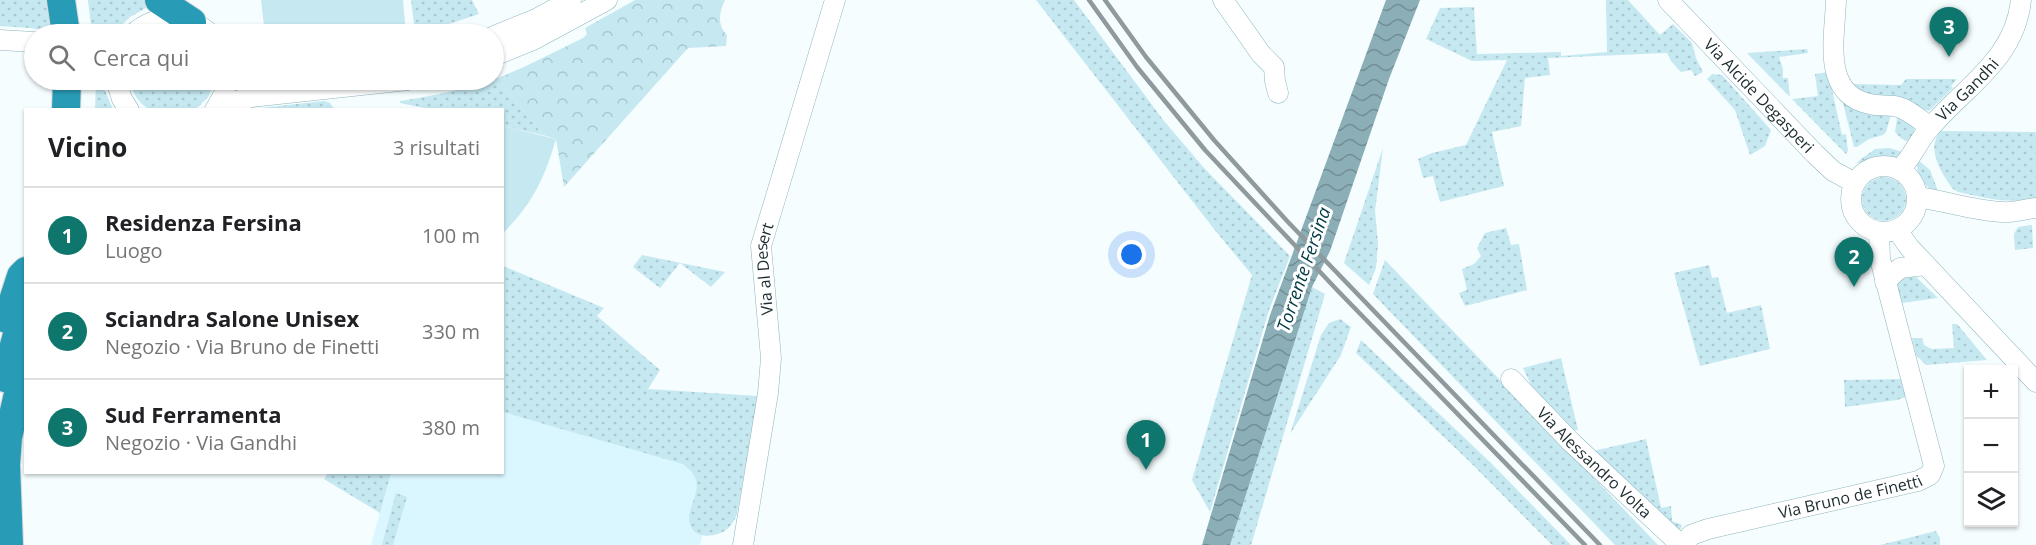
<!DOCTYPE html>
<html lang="it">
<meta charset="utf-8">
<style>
body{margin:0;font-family:"Open Sans",sans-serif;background:#f6f6f6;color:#202124}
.controls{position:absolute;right:18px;bottom:18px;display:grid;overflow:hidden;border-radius:0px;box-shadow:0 2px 4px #0004}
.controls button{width:54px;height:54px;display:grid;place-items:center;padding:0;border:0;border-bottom:2px solid #e0e0e0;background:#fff;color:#202124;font:30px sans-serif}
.you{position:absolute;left:1132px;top:255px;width:21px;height:21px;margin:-15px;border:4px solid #fff;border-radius:50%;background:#1a73e8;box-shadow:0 0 0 9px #1a73e833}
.badge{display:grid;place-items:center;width:39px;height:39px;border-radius:50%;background:#0f766e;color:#fff;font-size:20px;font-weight:700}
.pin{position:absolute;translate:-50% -50px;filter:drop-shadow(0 2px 3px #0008)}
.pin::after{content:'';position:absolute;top:32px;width:21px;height:18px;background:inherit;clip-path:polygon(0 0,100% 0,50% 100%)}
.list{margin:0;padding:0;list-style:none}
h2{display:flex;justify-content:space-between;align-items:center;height:78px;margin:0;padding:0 24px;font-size:26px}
h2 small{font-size:20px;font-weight:400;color:#757577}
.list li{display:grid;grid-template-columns:39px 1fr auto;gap:18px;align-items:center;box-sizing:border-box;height:96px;padding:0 24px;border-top:2px solid #e0e0e0}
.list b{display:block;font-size:22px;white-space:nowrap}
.list p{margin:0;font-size:20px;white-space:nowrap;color:#757577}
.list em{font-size:20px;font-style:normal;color:#757577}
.icon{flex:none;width:33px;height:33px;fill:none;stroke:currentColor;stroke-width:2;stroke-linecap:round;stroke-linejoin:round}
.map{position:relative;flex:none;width:2036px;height:545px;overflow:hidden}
.search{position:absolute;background:#fff;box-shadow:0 2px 4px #0004;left:24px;top:24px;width:480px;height:66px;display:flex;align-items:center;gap:15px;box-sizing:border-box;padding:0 21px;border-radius:33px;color:#757577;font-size:22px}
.panel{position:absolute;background:#fff;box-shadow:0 2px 4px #0004;left:24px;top:108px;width:480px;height:366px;border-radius:0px}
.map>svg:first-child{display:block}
</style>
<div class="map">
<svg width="2036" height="545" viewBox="0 0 2036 545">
<defs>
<pattern id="green-dots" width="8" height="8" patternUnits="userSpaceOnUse" patternTransform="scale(1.5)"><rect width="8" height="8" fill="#c5e8f1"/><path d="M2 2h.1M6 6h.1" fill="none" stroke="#a9c7cf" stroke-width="1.8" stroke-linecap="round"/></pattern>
<pattern id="forest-crowns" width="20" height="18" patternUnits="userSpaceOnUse" patternTransform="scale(1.5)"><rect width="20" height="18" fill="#c5e8f1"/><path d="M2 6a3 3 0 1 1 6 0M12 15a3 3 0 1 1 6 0" fill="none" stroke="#a9c7cf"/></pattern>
<pattern id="water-waves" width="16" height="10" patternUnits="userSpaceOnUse" patternTransform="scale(1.5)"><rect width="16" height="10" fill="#8baeb7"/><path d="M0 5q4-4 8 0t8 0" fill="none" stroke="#718e95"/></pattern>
</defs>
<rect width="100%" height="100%" fill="#f5fdff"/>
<path fill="#daf6fe" d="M503,412L676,461L740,480L703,532L700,545H371L391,473L502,472Z"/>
<path fill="url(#green-dots)" d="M0,0H49L55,32L30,28L0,26Z
M88,0H146L153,4L130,17L113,34H92Z
M411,0H472L479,14L422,33L414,24Z
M1036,0H1074L1164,121L1204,168L1290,256L1269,310L1210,512L1192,480L1252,275L1214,229Z
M1606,0H1628L1660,35L1673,24L1692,43L1696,58L1703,72L1695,76L1691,70L1681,72L1671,61L1667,53L1548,58L1550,75L1525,78L1521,126L1492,132L1504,186L1440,202L1433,176L1423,178L1418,159L1432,153L1466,145L1507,60L1472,61L1426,39L1440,8L1474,7L1477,54L1561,52V56L1607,52Z
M1807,49L1808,53L1779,57L1783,69V78H1788L1790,97L1747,53Z
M1828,72L1842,135L1846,134L1848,151L1846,154L1792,99L1818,96L1815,74Z
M1712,74L1722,75L1771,130L1765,146L1750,155L1735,110L1707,79Z
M498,78L543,135L503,126L502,110L430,109L400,103V101C434,96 466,89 498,78Z
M1906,79H1957L1951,86L1953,88L1929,111L1865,93L1851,84L1901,85Z
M129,80H214L209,96L195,110L149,109C138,103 133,93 129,80Z
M237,80L285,83V86L234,93Z
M96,84L104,89L113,109H95Z
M1841,95L1892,111L1886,132L1883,135L1869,139L1857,147H1854Z
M324,101L330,103L334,109H251Z
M1898,112L1914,125V134L1910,142L1902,139L1895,132Z
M1941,131L2036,132V199C2003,203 1990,199 1958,192L1953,189C1941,173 1925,148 1941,131Z
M1383,148L1375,211L1378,243L1376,268L1369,285L1344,263Z
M1889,148L1903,152L1896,157L1856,163L1875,149Z
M1918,160L1930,170L1938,191C1922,187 1915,177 1918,160Z
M1862 199a22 22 0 1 1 44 0a22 22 0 1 1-44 0Z
M2032,225L2033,248L2015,250L2014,234L2018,227Z
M1506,228L1511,245L1519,244L1527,290L1465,306L1459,293L1467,290L1462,269L1474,264L1481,256L1477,248L1485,233Z
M642,255L725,272L711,287L680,263L660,288L633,267Z
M1385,260L1658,545H1615L1373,294Z
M1709,265L1712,278L1718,277L1727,313L1761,305L1770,349L1700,366L1674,273Z
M503,266L604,308L597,316L660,370L648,389L758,396L737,514C734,521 732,525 726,530C716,537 694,540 690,524C684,503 713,486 683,464L503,412Z
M1910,274L1915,276L1938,298L1902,303L1897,286L1900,277Z
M1312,287L1325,294L1251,545H1230Z
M1340,319L1351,327L1341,355L1290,434L1321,335L1329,323Z
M1952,324H1957L1987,360L1926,365L1916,355L1912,338H1922L1924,345L1932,349L1954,348Z
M1361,340L1490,462L1571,545H1552L1470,462L1356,353Z
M1561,358L1578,430L1572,431L1535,393L1523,368Z
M1903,379L1909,396L1897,400L1845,407L1844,380Z
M1646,439L1661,508L1671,506L1672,521L1682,525L1681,529H1673L1593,451Z
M328,473H391L380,513L324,479Z
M396,493L407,497L393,545H382Z
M1936,531L1940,538V545H1880Z"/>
<path fill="url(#forest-crowns)" d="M635,0H725C719,12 717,25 727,35L726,46L688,48L564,187L556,139L543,135L498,78L524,67L583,38L587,34L585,28Z"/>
<path fill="#c5e8f1" d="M261,0H403L406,34H265Z
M503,126L556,139C545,177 532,205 503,233Z"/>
<path fill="url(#water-waves)" d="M1386,0H1420L1389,79L1330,251L1312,287L1230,545H1202L1270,315Z"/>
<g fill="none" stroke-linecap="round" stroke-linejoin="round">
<defs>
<g id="minor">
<path d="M1223,0L1261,54L1274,67L1275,81L1278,93"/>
<path id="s1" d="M1668,0L1815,154L1833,171L1855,183"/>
<path d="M1836,0C1835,37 1821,94 1870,104C1878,106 1886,105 1894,106C1907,108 1919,119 1930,127"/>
<path d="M133,34C157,13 187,14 211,34"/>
<path d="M494,36L536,19L571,0"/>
<path d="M0,40L34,42"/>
<path d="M494,56L535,39L607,0"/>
<path d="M116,80L122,99L129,110"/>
<path d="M215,110L229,103L252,97L408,80"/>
<path d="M215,110L224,94L227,80"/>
<circle cx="1884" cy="199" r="33"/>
<path id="s2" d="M1899,170C1912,159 1917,142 1929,129C1964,87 2015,60 2021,0"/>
<path d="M1917,197C1946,201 1974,211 2003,212C2013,213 2025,209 2036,208"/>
<path d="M1897,230L1909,247L2036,382"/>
<path d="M1885,282L1900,268L1926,265"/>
<path id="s3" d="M1511,379L1570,441L1681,545"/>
<path id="s4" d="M743,545L768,393L771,358L761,246L835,0"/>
<path id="s5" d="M1684,545L1691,535L1708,529L1918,481L1930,475L1934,466L1880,259L1879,232"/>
</g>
<path id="highway" d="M61,0L66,34
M159,0L192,22
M66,110L67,80
M7,319L21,276L26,271
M5,378L26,302
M9,545L6,465L8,437L26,359"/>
</defs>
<use href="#minor" stroke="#8fb5bf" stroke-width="21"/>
<use href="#highway" stroke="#d6d9da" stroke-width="30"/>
<use href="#minor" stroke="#fff" stroke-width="20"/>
<use href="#highway" stroke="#289cb6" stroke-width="28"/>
<path stroke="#8f9a9d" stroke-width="4.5" d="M1089,0L1137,67L1205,150L1338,291L1585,545
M1105,0L1146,57L1214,140L1288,222L1600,545"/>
</g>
<g text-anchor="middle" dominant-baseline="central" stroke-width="6" stroke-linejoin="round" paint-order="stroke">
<g font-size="16" fill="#1d2c30" stroke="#fff">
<text stroke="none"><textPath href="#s2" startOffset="106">Via Gandhi</textPath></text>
<text stroke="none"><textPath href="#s1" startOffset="132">Via Alcide Degasperi</textPath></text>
<text stroke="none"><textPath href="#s4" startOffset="279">Via al Desert</textPath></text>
<text stroke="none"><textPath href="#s3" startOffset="118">Via Alessandro Volta</textPath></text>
<text stroke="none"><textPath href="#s5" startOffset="176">Via Bruno de Finetti</textPath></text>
</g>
<g font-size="18" font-style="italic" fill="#033b47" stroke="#fff">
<text transform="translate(1303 269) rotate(-71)">Torrente Fersina</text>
</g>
</g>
</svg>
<div class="controls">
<button>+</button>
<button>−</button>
<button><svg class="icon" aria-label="layers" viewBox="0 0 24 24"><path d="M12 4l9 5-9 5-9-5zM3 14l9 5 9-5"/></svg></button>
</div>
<div class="you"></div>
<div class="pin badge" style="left:1146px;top:470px">1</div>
<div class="pin badge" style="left:1854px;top:287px">2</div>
<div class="pin badge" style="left:1949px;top:57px">3</div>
<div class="search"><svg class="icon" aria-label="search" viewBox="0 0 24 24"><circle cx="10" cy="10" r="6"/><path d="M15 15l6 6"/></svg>Cerca qui</div>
<section class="panel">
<h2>Vicino<small>3 risultati</small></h2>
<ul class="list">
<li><span class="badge">1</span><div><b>Residenza Fersina</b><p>Luogo</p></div><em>100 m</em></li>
<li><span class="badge">2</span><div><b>Sciandra Salone Unisex</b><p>Negozio · Via Bruno de Finetti</p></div><em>330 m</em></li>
<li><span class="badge">3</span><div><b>Sud Ferramenta</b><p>Negozio · Via Gandhi</p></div><em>380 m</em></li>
</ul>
</section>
</div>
